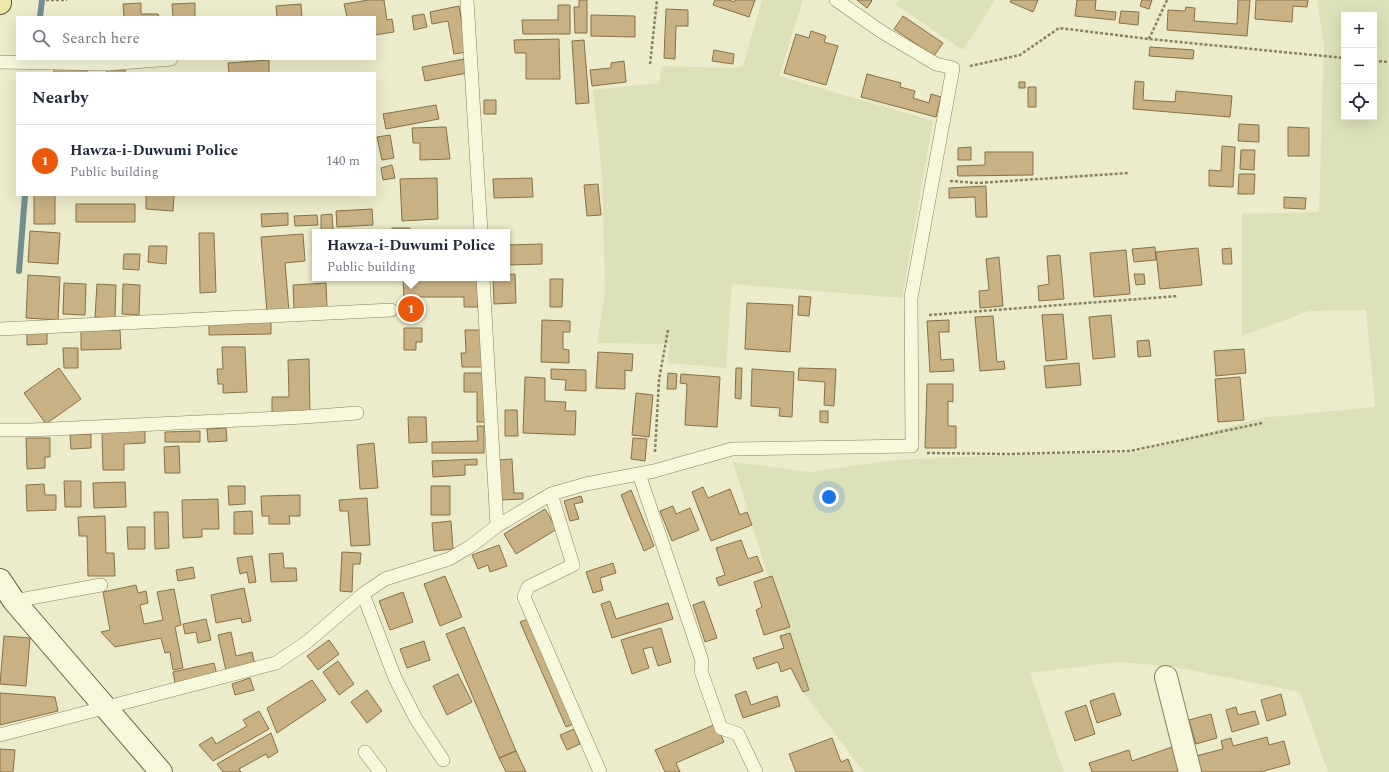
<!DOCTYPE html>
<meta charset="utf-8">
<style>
body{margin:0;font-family:Spectral,serif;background:#f6f6f7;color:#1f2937}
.controls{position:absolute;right:12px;top:12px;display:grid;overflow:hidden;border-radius:0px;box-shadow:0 4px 16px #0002}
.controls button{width:36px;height:36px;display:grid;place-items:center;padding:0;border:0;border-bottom:1px solid #e0e1e3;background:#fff;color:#1f2937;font:20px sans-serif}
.you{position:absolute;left:829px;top:497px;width:14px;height:14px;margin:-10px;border:3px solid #fff;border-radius:50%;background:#1a73e8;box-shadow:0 0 0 6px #1a73e833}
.badge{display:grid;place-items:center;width:26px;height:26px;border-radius:50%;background:#ea580c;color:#fff;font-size:13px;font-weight:700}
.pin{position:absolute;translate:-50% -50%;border:2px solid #fff;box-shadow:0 1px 4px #0006}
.popup{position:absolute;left:312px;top:229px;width:198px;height:52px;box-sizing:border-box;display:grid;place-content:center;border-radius:0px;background:#fff;filter:drop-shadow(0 1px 3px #0005);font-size:13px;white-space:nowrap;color:#747a83}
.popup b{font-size:15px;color:#1f2937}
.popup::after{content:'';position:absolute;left:50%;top:100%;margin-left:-8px;border:8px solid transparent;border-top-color:#fff}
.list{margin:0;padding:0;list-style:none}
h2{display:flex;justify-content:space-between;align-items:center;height:52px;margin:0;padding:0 16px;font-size:17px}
h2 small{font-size:13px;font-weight:400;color:#747a83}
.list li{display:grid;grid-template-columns:26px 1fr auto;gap:12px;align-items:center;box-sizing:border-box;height:72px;padding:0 16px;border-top:1px solid #e0e1e3}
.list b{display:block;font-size:15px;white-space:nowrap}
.list p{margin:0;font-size:13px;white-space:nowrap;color:#747a83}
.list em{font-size:13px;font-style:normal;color:#747a83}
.icon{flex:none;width:22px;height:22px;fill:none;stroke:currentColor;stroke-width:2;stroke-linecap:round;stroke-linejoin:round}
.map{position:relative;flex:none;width:1389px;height:772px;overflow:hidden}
.search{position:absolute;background:#fff;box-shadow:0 4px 16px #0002;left:16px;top:16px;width:360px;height:44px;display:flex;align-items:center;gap:10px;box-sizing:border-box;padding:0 14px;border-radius:0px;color:#747a83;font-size:15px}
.panel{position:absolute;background:#fff;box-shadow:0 4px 16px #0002;left:16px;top:72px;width:360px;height:124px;border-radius:0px}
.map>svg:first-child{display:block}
</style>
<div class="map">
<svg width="1389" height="772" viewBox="0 0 1389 772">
<rect width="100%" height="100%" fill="#ecebcb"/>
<path fill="#dde1b9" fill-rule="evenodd" d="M762,0H803L779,76L933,121L902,298L732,284L726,368L668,363L669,344L597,343L605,293L602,174L593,90L659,83L662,66L734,68L743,66Z
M899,0H995L963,50L896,5Z
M1317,0H1389V772H1328L1300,692L1169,666L1117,662L1030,673L1064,772H864L803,692L733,462L810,472L896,460L984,456L1136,453L1260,418L1375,407L1366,310L1309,311L1242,336V214L1319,212L1324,44ZM1344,15H1374V117H1344Z"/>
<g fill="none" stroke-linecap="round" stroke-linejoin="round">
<path stroke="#728f8f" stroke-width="6" d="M40,17L42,0
M19,271L25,195"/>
</g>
<path fill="#c8b284" stroke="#867147" d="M369,0H384L387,20L392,19L394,32L375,35V17H347L344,4Z
M579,0H587V33H575L574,7H579Z
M715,0H729L734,2L735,0H755L749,17L713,5Z
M857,0H871L872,1L867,8Z
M1011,0H1038L1033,12L1010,2Z
M1077,0H1096L1095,10L1116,12L1115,20L1075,16Z
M1142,0H1152L1149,9L1140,6Z
M1238,0H1250L1247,36L1167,30L1168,10L1185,11L1186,7L1195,8L1194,21L1237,24Z
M1256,0H1308L1307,7L1293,6L1292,22L1255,19Z
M141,3V14H158L159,17H124L123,4Z
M195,3V17H173L172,4Z
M301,4L302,17H277L276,6Z
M558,5H570V34H523L522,20H558Z
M459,6L467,52L454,54L448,21L432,24L430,12Z
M666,9L688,10V26H676L675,59L664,58Z
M1121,11L1139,12L1138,25L1119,23Z
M424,14L427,27L414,30L412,16Z
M591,15L635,16V37L591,36Z
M903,16L943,43L934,56L894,29Z
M811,31L826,36L824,42L838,46L826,85L784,73L796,34L809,38Z
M559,39L560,79H526V53H515L514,40Z
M584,40L589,103L576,104L572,41Z
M1150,47L1194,50L1193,59L1149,56Z
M714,50L734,54L733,64L712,61Z
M464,59L467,73L425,81L422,67Z
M269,60V73H229L228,63Z
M624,61L626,82L592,86L590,70L611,68V63Z
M54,69L87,70V73H54Z
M107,70H125V73H107Z
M867,74L901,83L900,87L915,91L913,98L929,103L931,94L941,97L936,117L861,97Z
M1135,81L1144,82L1143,100L1175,102L1176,91L1232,96L1230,117L1133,109Z
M1019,82H1025V88H1019Z
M1028,87H1036V107H1028Z
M484,100H496V114H484Z
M436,105L439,119L386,129L383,114Z
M1239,124L1259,125V142L1238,141Z
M446,127L450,159L420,160V143H413L412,128Z
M1288,127L1309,128V156H1288Z
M390,135L394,158L382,160L377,137Z
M1222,146L1235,147L1233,187L1209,186V170L1221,171Z
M971,147V160H958V148Z
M1241,150H1255L1254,170L1240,169Z
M985,152H1033V175L958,176L957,166L985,165Z
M392,165L395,178L383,180L381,168Z
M1239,174H1255L1254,194H1238Z
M437,178L438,219L402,221L400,179Z
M532,178L533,197L494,198L493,179Z
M598,184L601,215L587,216L584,185Z
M986,186L987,217H976L975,197L949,198V188Z
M34,195H55V224H34Z
M146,195H174L173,211L146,209Z
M1284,197L1306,198L1305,209L1284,208Z
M76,204H135V222H76Z
M372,209L373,225L337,227L336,211Z
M288,213V225L262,227L261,214Z
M332,214L333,230L321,231V215Z
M317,215L318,225L295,226L294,216Z
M392,228H410V232H392Z
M30,231L60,233L58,264L28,262Z
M199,233H214L216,292L200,293Z
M303,234L305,261L285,263L289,311L267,313L261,237Z
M542,244V264L507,265V245Z
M149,246H167L166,264L148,262Z
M1155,247L1156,260L1134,262L1132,249Z
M1198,248L1202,285L1160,289L1156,252Z
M1231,248L1232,264H1223L1222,249Z
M1126,250L1130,294L1094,297L1090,253Z
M124,254H140L139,270L123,269Z
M1060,255L1064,299L1039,301L1038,286L1049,284L1047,256Z
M999,257L1003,306L980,308L979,291L989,290L986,259Z
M515,274L516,303L494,304L493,278H507V275Z
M1134,274H1144L1145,284L1136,285Z
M28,275L60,277L58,320L26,318Z
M403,278H478V307H464V297H404Z
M550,279H563L562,307H550Z
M64,283L86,284L85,315L63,314Z
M326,283L327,308L294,309L293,285Z
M97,284L116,285L115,318L95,317Z
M123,284L140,285L139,315L122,314Z
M799,296L811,297L809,316L798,315Z
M418,300L419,319L404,320V302Z
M747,303L793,305L790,352L745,349Z
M1063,314L1067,359L1046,361L1042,315Z
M1111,315L1115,357L1093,359L1089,317Z
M993,316L997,362L1004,361L1005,369L980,371L975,317Z
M542,320L570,321V332H563V349L569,350V363L541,362Z
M949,320V332H939L941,360L953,359L954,371L930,372L927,321Z
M271,321V334L209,335V323Z
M404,328H422V342H416V350H404Z
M120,330L121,349L81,350V331Z
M465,330H482L483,367H462L461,353H466Z
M27,331H47V344L27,345Z
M1149,340L1151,356L1138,357L1137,341Z
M222,347H245L247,392L223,393V384H218L217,369H223Z
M63,348H78V368H64Z
M1244,349L1246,373L1216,376L1214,351Z
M598,352L633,354L632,371L625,370V389L596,388Z
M309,359L310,413L272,414V397H289L288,360Z
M1079,363L1081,385L1046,388L1044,366Z
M59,368L81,399L46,424L24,393Z
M736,368H742L741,399L735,398Z
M799,368L836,369L834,406L824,405L825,382L798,380Z
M551,369L586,370V391L565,390L566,380L551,379Z
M752,369L794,372L792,417L779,416L780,408L751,406Z
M464,373H484L485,422H477V392H464Z
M668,373L677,374L676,389H667Z
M681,374L720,377L717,427L685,425L687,384L680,383Z
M525,377L545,378V401L566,402L565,411H576L575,435L523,433Z
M1240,377L1244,420L1218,422L1215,379Z
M927,384H953V402L948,401V426H956V448H925Z
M636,393L653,395L649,437L632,435Z
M505,410H517L518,436H505Z
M820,411H828V423L820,422Z
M408,417H426L427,442L409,443Z
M477,426H484V453H432V442L478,441Z
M226,428L227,441L208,442L207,429Z
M145,431V443L124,444V470H103L102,432Z
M200,431V442H165V432Z
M91,434V448L71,449L70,435Z
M26,438H50V457H45V468L27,469Z
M633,438L647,439L645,461L631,459Z
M374,443L378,488L360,489L357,445Z
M179,446L180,473H165L164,447Z
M477,459V465H465V475L433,477L432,461Z
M512,459L514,493H523V499L500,500L498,460Z
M64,481H81V507H65Z
M125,482L126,507L94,508L93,483Z
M44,484L45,495H56V510L27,511L26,485Z
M228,486H245V504L229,505Z
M431,486H450V515H431Z
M703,487L708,498L730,489L740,515L747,512L752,525L711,541L692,492Z
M631,490L654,546L644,551L621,495Z
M300,495V516H289L290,524H269V516H262L261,496Z
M581,496L583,502L574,504L579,519L570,521L564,501Z
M367,498L370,545L351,546L348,511H340L339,500Z
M218,499L219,529H202V537L183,538L182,500Z
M673,506L676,514L690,508L699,530L672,541L660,511Z
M545,509L557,529L516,554L504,534Z
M252,511L253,534H234V512Z
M154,512H168L169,548L155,549Z
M105,516L106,553H114L115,576H88L87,536H79L78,517Z
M451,521L453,549L434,551L432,523Z
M127,527H145V549H128Z
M741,540L748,559L757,556L763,571L719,586L716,578L725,575L716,548Z
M499,545L507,566L490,572L488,565L478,569L472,555Z
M342,552L361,553L360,564H353L352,592L340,591Z
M283,553L284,568H296L297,581L271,582L269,554Z
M252,556L256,582L249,583L247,572L240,574L237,558Z
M613,563L616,573L600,578L603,590L593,593L586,572Z
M193,567L195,578L178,581L176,570Z
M445,576L462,617L440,626L424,584Z
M772,576L790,627L764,635L756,610L762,607L754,582Z
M136,585L138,593L146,591L148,603L140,605L144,624L163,620L157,592L174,589L181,625L175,627L183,668L173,670L170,652L165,653L161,638L115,647L101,632L110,630L103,592Z
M244,588L251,621L242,623L241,618L216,623L211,595Z
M403,592L413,622L390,630L379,601Z
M610,601L616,619L668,603L673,619L612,638L601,604Z
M704,601L717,638L705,642L693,605Z
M530,618L576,723L566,727L520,622Z
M206,619L211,640L198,643L196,632L185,634L183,624Z
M464,627L516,751L499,758L446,634Z
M661,628L671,662L658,666L652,647L643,649L649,668L632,674L621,640Z
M231,632L236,656L252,652L255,665L226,671L218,635Z
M790,633L809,690L803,692L791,668L781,672L778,662L757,669L753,658L784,648L780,636Z
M4,636L30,638L26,686L0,684Z
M329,640L339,654L318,670L307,656Z
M424,641L430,660L407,668L400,649Z
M338,661L354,684L339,695L323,672Z
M214,663L217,675L175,683L173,672Z
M458,674L472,702L447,715L433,686Z
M250,678L254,690L235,695L232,684Z
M312,680L326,700L277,733L267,708Z
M367,690L382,711L367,723L351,702Z
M746,691L751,705L777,696L780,706L743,718L735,695Z
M0,693L55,697L58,711L0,725Z
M1114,693L1121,715L1097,723L1090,701Z
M1281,694L1286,715L1267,721L1261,700Z
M1086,705L1095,734L1075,741L1065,712Z
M1236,707L1238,715L1255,711L1259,724L1232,732L1226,710Z
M259,711L269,729L213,761L199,745L212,737L216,744L247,726L243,720Z
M1211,714L1217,738L1196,744L1189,720Z
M716,724L724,742L676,763L680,772H665L655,750Z
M574,729L580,744L567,750L560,735Z
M271,733L278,752L268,758L266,754L239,769L241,772H223L217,764Z
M1267,737L1269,745L1284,741L1290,764L1260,772H1200L1196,756L1223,749L1221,741L1231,738L1233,746Z
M832,738L841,762L848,759L853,772H796L789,754Z
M1175,746L1183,772H1092L1089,763L1129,750L1132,761Z
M0,749L15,750L13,772H0Z
M516,751L526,772H506L499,758Z"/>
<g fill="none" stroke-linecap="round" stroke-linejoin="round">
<defs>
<path id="lane" d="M467,0L481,232
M0,62L108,64L171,59
M483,278L497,526
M0,329L391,310
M0,430H31L304,417L357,413
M639,474L702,661L701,671L721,728L738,734L756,772
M551,494L573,565L528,587L524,597L600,772
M363,594L395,678L416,719L443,760
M14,601L101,585
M0,735L276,663L307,642L363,594L385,579L449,559L471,546L497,526L551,494L586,484L654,471L732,449L912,446L911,298L953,68L936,64L882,32L836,0
M365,752L380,772"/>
<path id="street" d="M1166,677L1190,772"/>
<path id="secondary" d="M0,580L14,601L161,772"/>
<path id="primary" d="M0,3V0"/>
</defs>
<use href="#lane" stroke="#888060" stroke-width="14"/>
<use href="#street" stroke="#888060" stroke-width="24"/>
<use href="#secondary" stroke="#6a6143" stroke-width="24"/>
<use href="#primary" stroke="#574d34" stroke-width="24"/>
<path stroke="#888060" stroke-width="2.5" stroke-dasharray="3 2" stroke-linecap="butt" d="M46,0H67
M1149,39L1167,0
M1374,61L1389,62
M650,64L657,0
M970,66L1020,55L1059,28L1149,39L1344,58
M950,181L978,183L1129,173
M929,315L1178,296
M655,452L659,380L668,330
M927,453L1009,454L1130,451L1262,423"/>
<use href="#lane" stroke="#f7f7de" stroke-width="13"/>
<use href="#street" stroke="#f7f7de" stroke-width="22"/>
<use href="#secondary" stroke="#f7f7de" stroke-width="22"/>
<use href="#primary" stroke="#ece9a7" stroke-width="22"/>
</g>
</svg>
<div class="controls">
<button>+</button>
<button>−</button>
<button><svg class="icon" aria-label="locate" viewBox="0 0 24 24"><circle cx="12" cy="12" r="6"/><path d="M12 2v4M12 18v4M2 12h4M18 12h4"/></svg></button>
</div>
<div class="you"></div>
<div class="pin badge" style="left:411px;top:309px">1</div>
<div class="popup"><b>Hawza-i-Duwumi Police</b>Public building</div>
<div class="search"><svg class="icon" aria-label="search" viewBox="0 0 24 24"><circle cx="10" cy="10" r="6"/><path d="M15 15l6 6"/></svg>Search here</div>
<section class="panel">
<h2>Nearby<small></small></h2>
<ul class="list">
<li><span class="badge">1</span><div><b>Hawza-i-Duwumi Police</b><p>Public building</p></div><em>140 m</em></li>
</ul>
</section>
</div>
